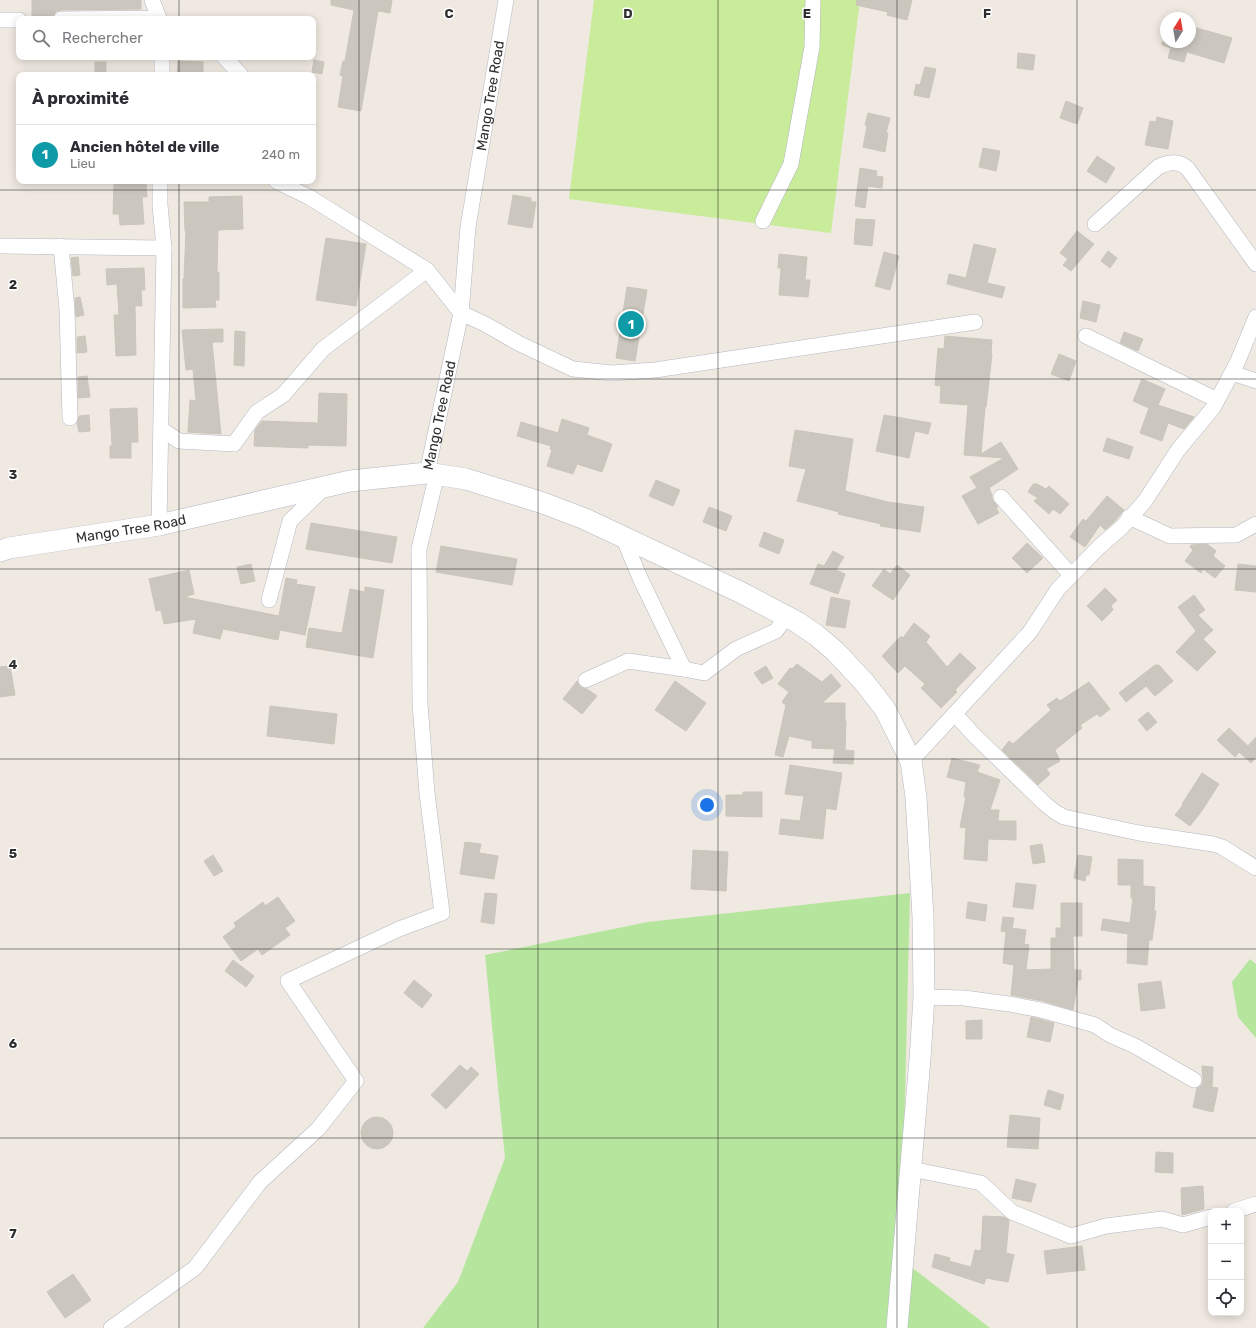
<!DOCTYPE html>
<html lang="fr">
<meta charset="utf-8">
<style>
body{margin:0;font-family:Rubik,sans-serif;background:#f7f7f7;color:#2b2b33}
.controls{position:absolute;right:12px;bottom:12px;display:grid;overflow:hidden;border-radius:8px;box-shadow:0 2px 10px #0003}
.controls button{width:36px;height:36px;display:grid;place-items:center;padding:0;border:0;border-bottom:1px solid #e1e1e2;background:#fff;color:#2b2b33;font:20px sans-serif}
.compass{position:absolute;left:1160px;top:12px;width:36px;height:36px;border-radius:50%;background:#fff;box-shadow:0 2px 10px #0003;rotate:11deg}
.you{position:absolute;left:707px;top:805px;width:14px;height:14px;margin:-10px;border:3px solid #fff;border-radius:50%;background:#1a73e8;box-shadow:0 0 0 6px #1a73e833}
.badge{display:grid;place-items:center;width:26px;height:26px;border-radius:50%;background:#4264fb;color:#fff;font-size:13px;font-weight:700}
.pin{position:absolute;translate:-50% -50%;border:2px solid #fff;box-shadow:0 1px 4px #0006}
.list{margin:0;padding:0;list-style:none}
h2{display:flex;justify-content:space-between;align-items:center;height:52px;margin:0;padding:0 16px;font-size:17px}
h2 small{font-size:13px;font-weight:400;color:#7c7c81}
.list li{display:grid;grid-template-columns:26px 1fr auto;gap:12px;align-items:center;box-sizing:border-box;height:60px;padding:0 16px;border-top:1px solid #e1e1e2}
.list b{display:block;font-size:15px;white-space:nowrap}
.list p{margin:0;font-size:13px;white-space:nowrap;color:#7c7c81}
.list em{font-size:13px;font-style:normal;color:#7c7c81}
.icon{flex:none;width:22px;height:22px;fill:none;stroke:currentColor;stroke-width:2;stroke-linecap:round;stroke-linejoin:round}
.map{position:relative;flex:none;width:1256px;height:1328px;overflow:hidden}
.search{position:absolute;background:#fff;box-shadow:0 2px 10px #0003;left:16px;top:16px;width:300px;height:44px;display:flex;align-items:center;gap:10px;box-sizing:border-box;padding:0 14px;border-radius:8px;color:#7c7c81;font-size:15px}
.panel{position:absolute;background:#fff;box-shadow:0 2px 10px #0003;left:16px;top:72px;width:300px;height:112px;border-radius:8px}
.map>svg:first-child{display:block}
</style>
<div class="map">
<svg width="1256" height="1328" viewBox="0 0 1256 1328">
<rect width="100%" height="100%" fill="#efe9e1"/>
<path fill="#b6e59e" d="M910,893L901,1259L990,1328H423L458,1282L505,1158L485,955L648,922Z
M1250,959L1256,964V1038L1238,1017L1232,982Z"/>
<path fill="#c9ec9a" d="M594,0H860L831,233L569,199Z"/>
<path fill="#cbc7bf" stroke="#cbc5ba" d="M32,0H141V9L61,10L56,11L52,18H32Z
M331,0H392L390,13L378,11L361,111L338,107L343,76L340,75L343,61H345L354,10L331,5Z
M857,0H912L907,20L887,15L888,12L856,5Z
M1190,26L1232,38L1224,63L1187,52L1184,62L1168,58L1171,48L1162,45V42H1190Z
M1018,53L1035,55L1033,70L1017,68Z
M314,60L324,62L322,74L312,72Z
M178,61L203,62V75H177Z
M95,62H106V72H95Z
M925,67L936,69L929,98L914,95L916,84L920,85Z
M1066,101L1083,108L1077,124L1060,118Z
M868,113L890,118L886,133H888L885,152L863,147L867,126L865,125Z
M1157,117L1173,121L1168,149L1145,145L1150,121L1156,122Z
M983,148L1000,151L996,171L979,167Z
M1097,156L1115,168L1106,183L1087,171Z
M860,168L877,171L876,176L883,177L882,188L868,186L865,208L855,206Z
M146,183L147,197H142L144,224L120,225L119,214H113L114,184Z
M513,195L531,198V202H536L532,228L508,224Z
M242,196L243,229L218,230L217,272H219V300H215L216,307L183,308V279H184L186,231H185L184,202H209V197Z
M856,219L875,220L872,246L854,244Z
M1077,231L1094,244L1071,271L1063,265L1068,259L1060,253Z
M326,238L366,244L356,306L316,300Z
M974,244L996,249L987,283L1005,287L1002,298L947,284L949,274L966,278Z
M1108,251L1117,258L1110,268L1101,261Z
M884,252L899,256L890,290L875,286Z
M779,254L807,257L805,280H810L808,297L779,295L781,268H778Z
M78,257L80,275L73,276L71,258Z
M144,268L145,290H141L142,306H135L136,355L116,356L114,315H119L117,284L107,285L106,269Z
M627,287L647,290L635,361L616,358Z
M80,297L84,315L76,317L75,298Z
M1083,301L1100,305L1096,322L1080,318Z
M223,329V342H212L221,434L188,432L190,400L196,401L193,369L186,370L182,330Z
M235,331L245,332L244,366L234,365Z
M1124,332L1143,339L1138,351L1120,343Z
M85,336L87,352L77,353V337Z
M945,336L992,340L991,353L992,354L986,407H985L981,454L1001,442L1018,469L989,488L992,495V499L998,507L996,508L999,513L978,524L962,496L977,488L970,477L1004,458L964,455L968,405L940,403L941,386L935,385L938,348L944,349Z
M1059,354L1076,361L1069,381L1051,374Z
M87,376L90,397L78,398V377Z
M1142,379L1165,389L1158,405L1194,417L1184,429L1168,423L1162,441L1140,433L1149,408L1133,401Z
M319,393L347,394L346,446L308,445V448L254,446L255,430L262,421L318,423Z
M137,408L138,442H131V458H110V446H112L110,409Z
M89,415L90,431L79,432L77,423L79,416Z
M884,415L931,423L928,434L915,431L909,458L876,451Z
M562,419L589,428L587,435L612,444L602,472L577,464L573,474L547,466L552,450L550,449L551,446L517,436L521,422L558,433Z
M795,430L853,439L845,491L888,502L924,507L920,532L880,526L881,524L838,514L839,512L797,501L806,469L789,466Z
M1107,438L1133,447L1129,459L1103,451Z
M656,480L680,490L673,506L649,496Z
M1033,484H1037L1046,489L1049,486L1069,504L1060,514L1053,509L1049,514L1034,501L1038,498L1028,492Z
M1107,496L1124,510L1114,522L1105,530L1100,525L1085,547L1070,537L1083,519L1086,521Z
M709,507L732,516L726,531L703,522Z
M311,523L397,537L392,563L306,549Z
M764,532L784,540L779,554L759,546Z
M1027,543L1043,558L1027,573L1012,558Z
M1207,544L1216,551L1213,556L1225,566L1215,578L1203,569L1201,573L1185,561L1193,550L1190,547L1191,545Z
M441,546L517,559L512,585L436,572Z
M833,551L844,557L836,570L845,574L838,594L810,584L818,564L824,566Z
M251,564L255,581L241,584L237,567Z
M1238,564L1256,566V592L1235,590Z
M897,565L910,575L893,600L872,586L884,569L890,574Z
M189,570L194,594L184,597L279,616L286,578L297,580L296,584L315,587L305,635L280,630L278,640L223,629L220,639L193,633L196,619L164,624L161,610L156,611L149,579Z
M365,587L384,590L373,658L306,647L309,628L342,633L350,589L365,592Z
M1105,588L1117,600L1111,606L1113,610L1102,621L1087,606Z
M1194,595L1205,610L1198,615L1213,630L1203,639L1216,652L1197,671L1176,652L1196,631L1178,607Z
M831,597L850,601L845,628L826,625Z
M914,623L930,636L926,642L947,667L960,653L976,668L955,690L957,692L941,708L921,688L925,684L905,666L898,673L882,656L901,636L903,638Z
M797,664L822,682L831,674L841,686L822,703H845V721H846L845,750L854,751L853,764L833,763L835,749L812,748V741L789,736L783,757L775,755L786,705L782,702L789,692L778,684L790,668L792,669Z
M1155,665H1159L1173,681L1155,696L1146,686L1126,702L1119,693Z
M10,666L15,695L0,697V667Z
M766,666L773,678L762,684L754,673Z
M577,681L580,687L587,689L597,696L582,714L563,699Z
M675,681L706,703L686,731L655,710Z
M1089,682L1110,709L1100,717L1097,714L1080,725L1082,728L1055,750L1060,761L1046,769L1050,774L1038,785L1002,750L1009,741L1013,744L1051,710L1047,705L1057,698L1060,701Z
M270,706L337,714L334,744L267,736Z
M1148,712L1157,722L1147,731L1138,720Z
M1229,728L1248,746L1256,737V757L1251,763L1239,752L1235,757L1217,740Z
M952,758L980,765L977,772L1000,780L990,810H999L998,821H1016V840L988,839L987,861L964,859L966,828L960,827L966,797H964L966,782L947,777Z
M790,765L842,773L836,810L826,808L823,839L779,834L781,819L800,821L804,796L785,794Z
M1202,773L1219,784L1201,812L1190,826L1175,815L1183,805L1182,804Z
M743,792H762V817L726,816V795H743Z
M465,842L481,844L479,853L498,856L494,879L460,874Z
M1042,844L1045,862L1033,864L1030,846Z
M693,850L728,852L726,891L691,889Z
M213,855L223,871L214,876L204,861Z
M1078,855L1092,857L1089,875H1086L1085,881L1074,878Z
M1118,859L1143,860V886L1155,887L1154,911H1156L1152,940H1149L1147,965L1127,963L1128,934L1101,930L1103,919L1130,923L1133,898H1131V885H1118Z
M1016,883L1036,885L1033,909L1013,907Z
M485,893L497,894L494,924L481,922Z
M278,897L295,921L285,928L290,935L262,955L258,949L241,961L223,937L236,927L234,923L263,902L265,906Z
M968,902L987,905L985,921L966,918Z
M1061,903H1082V936H1073L1074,970H1081V980H1078L1073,1010L1043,1001L1011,995L1014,965L1003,963L1006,932L1001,931L1003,917L1014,918L1012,928L1026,930L1024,944L1029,945L1026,970L1051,969V938H1056V928H1061Z
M233,960L254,976L246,987L225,971Z
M414,980L432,995L422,1008L404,993Z
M1161,981L1165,1008L1141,1011L1138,984Z
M1031,1017L1054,1023L1050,1042L1027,1037Z
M982,1020V1039H966V1021Z
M460,1065L467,1071L471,1067L479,1074L446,1109L431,1095Z
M1202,1066L1213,1067L1212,1087L1218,1088L1213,1112L1193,1107L1197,1088L1202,1085L1203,1080Z
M1048,1090L1064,1095L1060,1110L1044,1105Z
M1010,1115L1040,1118L1038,1149L1007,1147Z
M361 1133a16 16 0 1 1 32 0a16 16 0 1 1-32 0Z
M1156,1152L1173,1153V1173L1155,1172Z
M1016,1179L1036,1184L1031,1202L1012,1198Z
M1203,1186L1204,1209L1182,1215L1181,1188Z
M983,1216L1004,1217L1009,1220L1006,1253L1014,1255L1008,1282L986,1278L984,1284L932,1267L935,1254L950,1258L949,1261L971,1267L975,1250L981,1251Z
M1082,1246L1085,1270L1047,1274L1044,1251Z
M73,1274L91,1300L65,1318L47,1292Z"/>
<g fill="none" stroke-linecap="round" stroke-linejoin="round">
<defs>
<g id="street">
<path d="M61,19L159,18L152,0"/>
<path d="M0,20H19"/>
<path d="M162,57V75"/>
<path d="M224,57L241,75"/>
<path d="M276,181L309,197L427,270L461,313L485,324L518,343L573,369L612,373L655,370L975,322"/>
<path d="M763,221L791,164L812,47L813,0"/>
<path d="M1095,224L1158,167C1168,162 1180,160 1188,169L1256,264"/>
<path d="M0,246L164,248"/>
<path d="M61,246L67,310L70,418"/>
<path d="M1086,336L1217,400"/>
<path d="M1232,373L1256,381"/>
<path d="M161,429L179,441L234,444L257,412L283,395L323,349L427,270"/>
<path id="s1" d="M427,473L461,313L468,227L506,0"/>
<path d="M1001,497L1071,575"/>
<path d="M1129,517L1170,536L1236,535L1256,524"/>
<path d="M159,525L164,248L160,205V181"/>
<path d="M623,537L640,578L684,669L704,673L736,649L776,631L786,617"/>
<path d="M269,600L290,521L325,487"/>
<path d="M586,680L628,661L684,669"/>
<path d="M955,714L973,734L1044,803L1055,812L1064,817L1139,833L1213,844L1222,847L1256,868"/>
<path d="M911,761L1030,632L1058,589L1099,547L1122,527L1145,501L1178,450L1213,408L1237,363L1256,317"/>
<path d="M924,997L964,998L1009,1004L1041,1010L1095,1025L1110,1035L1135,1046L1194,1080"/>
<path d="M911,1169L981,1183L1012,1212L1071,1236L1106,1226L1162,1219L1183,1225L1211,1217"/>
<path d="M1234,1211L1256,1204"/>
<path d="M111,1328L195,1268L260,1182L318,1129L356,1081L288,981L399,929L442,913L427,793L420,704L419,549L437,474"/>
</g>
<g id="secondary">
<path id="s2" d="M0,551L9,548L159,525L350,481L427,473L466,479L543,503L585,519L740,592L797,622L816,635L835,651L864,682L885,709L911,761L916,797L923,917L924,997L920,1059L897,1328"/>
</g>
</defs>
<use href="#street" stroke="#b4b7c1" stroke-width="16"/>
<use href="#secondary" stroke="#b4b7c1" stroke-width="22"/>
<use href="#street" stroke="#fff" stroke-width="15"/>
<use href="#secondary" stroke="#fff" stroke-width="21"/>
</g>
<path fill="none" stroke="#2e2e2e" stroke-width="1" stroke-opacity="0.55" d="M179,0V19M359,0V1328M538,0V1328M718,0V1328M897,0V1328M1077,0V1328M179,57V75M179,181V1328M0,190H1256M0,379H1256M0,569H1256M0,759H1256M0,949H1256M0,1138H1256"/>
<g text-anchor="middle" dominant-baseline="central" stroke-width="3" stroke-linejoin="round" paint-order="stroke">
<g font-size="14" fill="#2e2e2e" stroke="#fff">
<text stroke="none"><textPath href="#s1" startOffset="383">Mango Tree Road</textPath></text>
<text stroke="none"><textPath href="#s1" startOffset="59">Mango Tree Road</textPath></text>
<text stroke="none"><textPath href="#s2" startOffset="133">Mango Tree Road</textPath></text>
</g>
</g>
<g font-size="13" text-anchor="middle" font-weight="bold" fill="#2e2e2e" stroke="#fff" stroke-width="3" stroke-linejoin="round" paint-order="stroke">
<text x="449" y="18">C</text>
<text x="628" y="18">D</text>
<text x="807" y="18">E</text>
<text x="987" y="18">F</text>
<text x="13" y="289">2</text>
<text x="13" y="479">3</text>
<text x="13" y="669">4</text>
<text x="13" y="858">5</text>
<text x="13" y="1048">6</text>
<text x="13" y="1238">7</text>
</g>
</svg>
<div class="controls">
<button>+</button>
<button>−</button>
<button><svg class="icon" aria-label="locate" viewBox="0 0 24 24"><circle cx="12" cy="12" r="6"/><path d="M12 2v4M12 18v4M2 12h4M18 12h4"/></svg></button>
</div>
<svg class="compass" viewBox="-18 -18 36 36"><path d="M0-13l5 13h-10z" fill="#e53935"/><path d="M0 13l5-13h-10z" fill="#7c7c81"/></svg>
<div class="you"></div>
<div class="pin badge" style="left:631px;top:324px;background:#0f9aa8">1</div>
<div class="search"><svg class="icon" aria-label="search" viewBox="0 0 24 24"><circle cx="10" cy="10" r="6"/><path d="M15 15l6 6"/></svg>Rechercher</div>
<section class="panel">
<h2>À proximité<small></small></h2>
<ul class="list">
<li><span class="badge" style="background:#0f9aa8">1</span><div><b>Ancien hôtel de ville</b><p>Lieu</p></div><em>240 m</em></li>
</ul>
</section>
</div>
